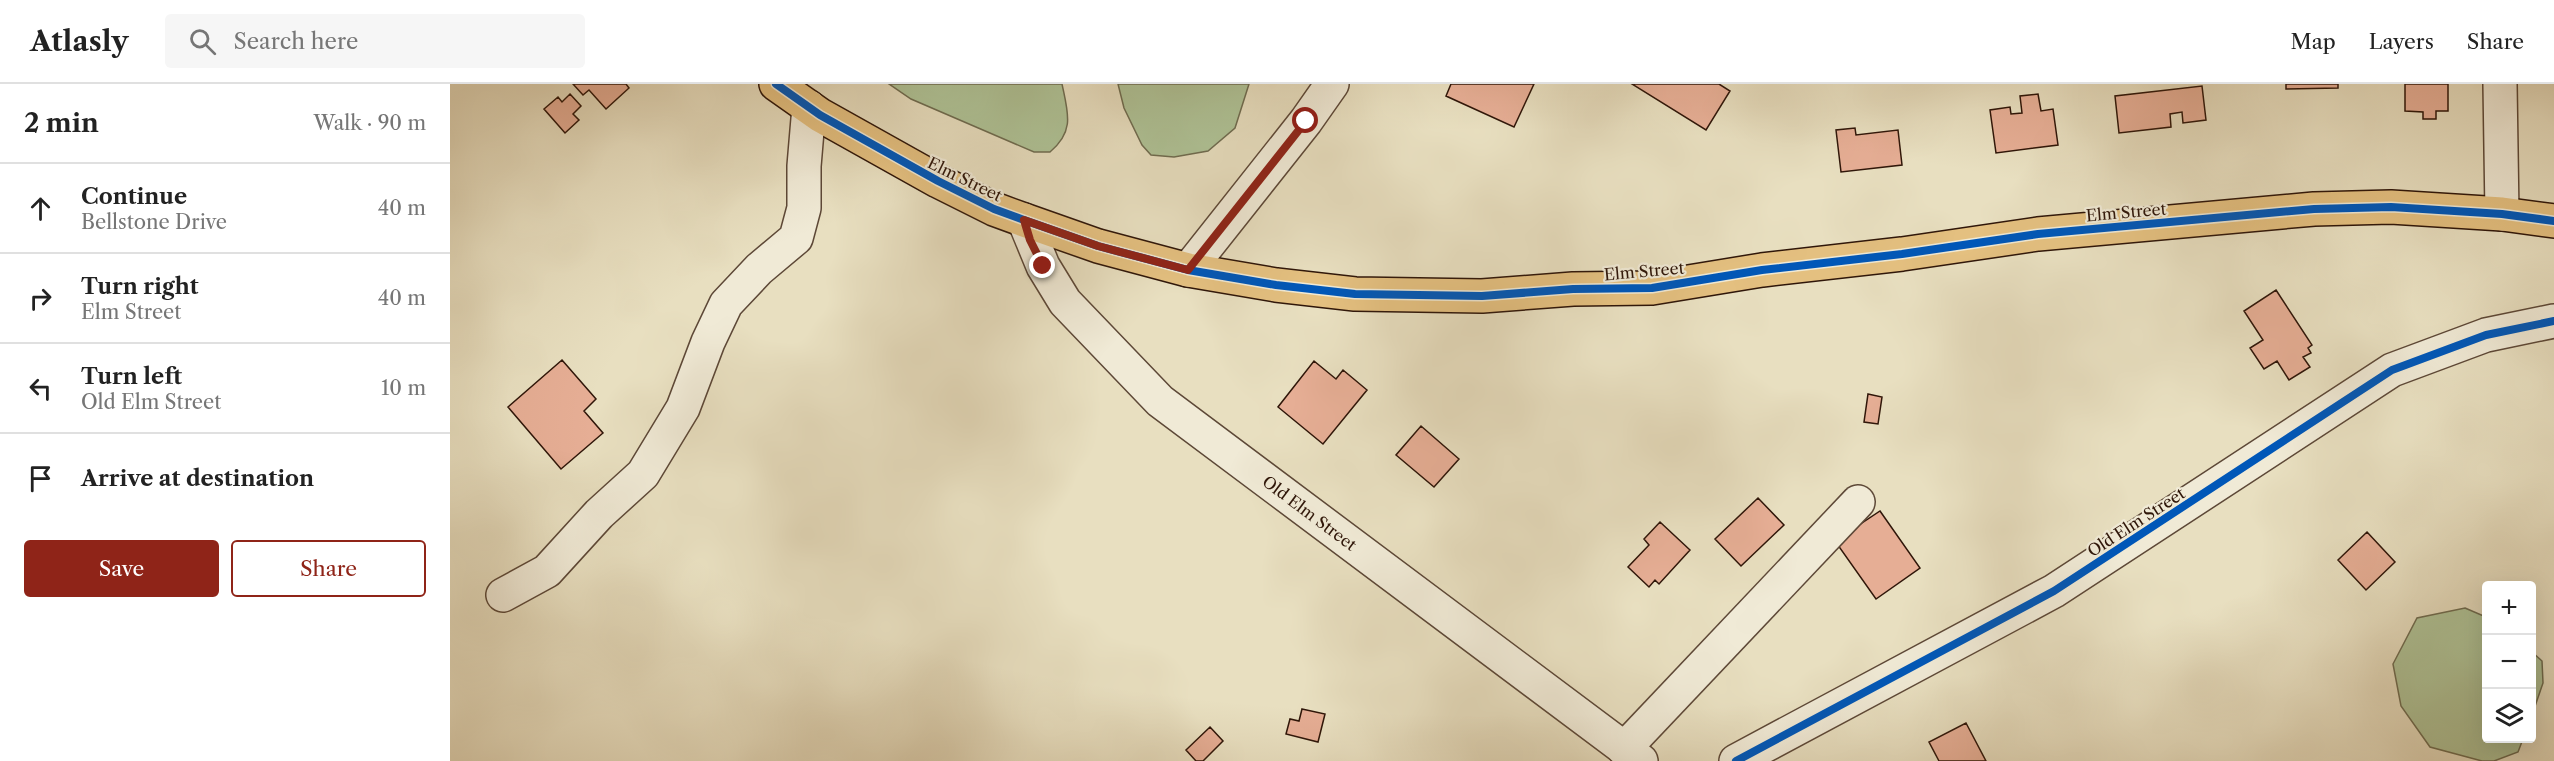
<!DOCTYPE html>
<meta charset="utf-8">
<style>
body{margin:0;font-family:"Libre Caslon Text",serif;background:#f6f6f6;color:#222}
.controls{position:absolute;right:18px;bottom:18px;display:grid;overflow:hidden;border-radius:6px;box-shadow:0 6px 24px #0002}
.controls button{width:54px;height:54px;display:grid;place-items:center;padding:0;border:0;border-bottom:2px solid #e0e0e0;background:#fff;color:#222;font:30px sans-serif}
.stop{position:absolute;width:18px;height:18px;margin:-14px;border:4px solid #8f2418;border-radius:50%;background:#fff}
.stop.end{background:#8f2418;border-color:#fff;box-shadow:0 2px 6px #0008}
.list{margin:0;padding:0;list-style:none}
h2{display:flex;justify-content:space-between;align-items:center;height:78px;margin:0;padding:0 24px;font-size:26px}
h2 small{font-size:20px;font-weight:400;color:#767676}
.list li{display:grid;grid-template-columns:39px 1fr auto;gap:18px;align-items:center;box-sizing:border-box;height:90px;padding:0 24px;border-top:2px solid #e0e0e0}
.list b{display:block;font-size:22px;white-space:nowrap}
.list p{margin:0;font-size:20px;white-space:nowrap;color:#767676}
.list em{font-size:20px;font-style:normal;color:#767676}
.actions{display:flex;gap:12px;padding:18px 24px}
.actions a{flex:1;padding:14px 0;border:2px solid #8f2418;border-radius:6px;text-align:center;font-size:21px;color:#8f2418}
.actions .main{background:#8f2418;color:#fff}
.icon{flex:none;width:33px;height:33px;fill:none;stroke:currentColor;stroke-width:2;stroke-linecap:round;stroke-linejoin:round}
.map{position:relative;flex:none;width:2104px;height:677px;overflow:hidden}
header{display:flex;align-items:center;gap:36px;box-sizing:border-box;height:84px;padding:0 30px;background:#fff;border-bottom:2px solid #e0e0e0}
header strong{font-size:28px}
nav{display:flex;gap:33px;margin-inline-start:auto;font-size:21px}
.search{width:420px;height:54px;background:#f6f6f6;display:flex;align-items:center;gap:15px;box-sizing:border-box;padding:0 21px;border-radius:6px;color:#767676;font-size:22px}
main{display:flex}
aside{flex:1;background:#fff}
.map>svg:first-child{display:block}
</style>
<header>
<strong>Atlasly</strong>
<div class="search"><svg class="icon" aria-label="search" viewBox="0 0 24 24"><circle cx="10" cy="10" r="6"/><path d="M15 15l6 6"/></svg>Search here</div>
<nav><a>Map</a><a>Layers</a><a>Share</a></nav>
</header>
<main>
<aside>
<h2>2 min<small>Walk · 90 m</small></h2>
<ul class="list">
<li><svg class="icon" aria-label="ahead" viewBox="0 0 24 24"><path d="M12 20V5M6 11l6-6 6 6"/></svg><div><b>Continue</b><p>Bellstone Drive</p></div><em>40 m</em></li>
<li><svg class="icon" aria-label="right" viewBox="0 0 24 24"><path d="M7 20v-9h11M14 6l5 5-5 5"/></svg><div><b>Turn right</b><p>Elm Street</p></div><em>40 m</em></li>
<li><svg class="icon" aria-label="left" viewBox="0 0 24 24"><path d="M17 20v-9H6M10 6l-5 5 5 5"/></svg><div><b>Turn left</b><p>Old Elm Street</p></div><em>10 m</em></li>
<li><svg class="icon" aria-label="arrive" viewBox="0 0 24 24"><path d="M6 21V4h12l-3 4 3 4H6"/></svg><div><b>Arrive at destination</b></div></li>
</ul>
<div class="actions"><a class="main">Save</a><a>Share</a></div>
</aside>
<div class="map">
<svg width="2104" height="677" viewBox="0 0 2104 677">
<rect width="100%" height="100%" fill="#e8dfc0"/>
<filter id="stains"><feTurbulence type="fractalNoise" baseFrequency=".00333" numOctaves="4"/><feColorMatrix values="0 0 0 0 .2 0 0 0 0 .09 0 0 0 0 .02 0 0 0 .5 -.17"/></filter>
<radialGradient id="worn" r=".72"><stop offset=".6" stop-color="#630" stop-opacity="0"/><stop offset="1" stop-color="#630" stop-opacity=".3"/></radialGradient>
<path fill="#afc397" stroke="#6f6c50" stroke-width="1.5" d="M439,0H612C618,29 625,47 600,68H584L461,15Z
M668,0H799L785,44L758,67L724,73L701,71L692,61L674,24Z
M2015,524L2036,533V654L2073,655L2068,668L2044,677H2032L1980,663L1951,622L1943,580L1967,534Z
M2082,568L2092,577L2093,599L2082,631Z"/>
<path fill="#e6ae95" stroke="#2f1609" stroke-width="1.5" d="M123,0H176L179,4L156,25L139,6L133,11Z
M1001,0H1084L1064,43L996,12Z
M1182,0H1269L1280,7L1256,46Z
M1836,0H1888V4L1836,5Z
M1955,0H1998V27H1986V35H1973V28L1955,27Z
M1752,2L1756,36L1733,39L1732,28L1720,30L1721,43L1669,49L1665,12Z
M120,10L131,22L123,30L129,36L115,49L94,25L108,13L112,18Z
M1588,10L1591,27L1603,25L1608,61L1546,69L1540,26L1560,23L1561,30L1572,29L1570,12Z
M1405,44L1406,51L1448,46L1452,81L1391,88L1386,46Z
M1826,206L1862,261L1858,264L1861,269L1853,273L1860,283L1839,296L1827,277L1814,285L1800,264L1813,256L1794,227Z
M112,276L146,315L134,327L153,349L111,385L58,323Z
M864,277L886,295L893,286L917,306L873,360L828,323Z
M1418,310L1432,313L1428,340L1414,338Z
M971,342L1009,375L984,403L946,371Z
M1308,414L1334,441L1291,482L1265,455Z
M1430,427L1470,484L1426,515L1385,457Z
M1210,438L1240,466L1209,500L1205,496L1199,503L1178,483L1199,461L1194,455Z
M1917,448L1945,478L1916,506L1888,476Z
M852,625L875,630L868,658L836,650L840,635L849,637Z
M1516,639L1536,677H1489L1479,658Z
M760,643L773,657L753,677H746L736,666Z"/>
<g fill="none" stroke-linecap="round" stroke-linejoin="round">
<defs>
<g id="minor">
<path d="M2050,0L2052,130"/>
<path id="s1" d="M574,136L593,182L615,218L710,317L1191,677"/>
<path d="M738,186L856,37L882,0"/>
<path d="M53,511L97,487L149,430L193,390L233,324L258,258L276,220L309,185L346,154L354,124V82L359,23"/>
<path d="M1174,665L1408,418"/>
<path d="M1286,677L1604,507L1942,286L2036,251L2104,237"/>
</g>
<path id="major" d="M326,0L370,31L488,97L544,125L574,136L648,162L738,186L826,201L905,210L1032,212L1123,205L1202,204L1312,186L1452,170L1588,150L1864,125L1941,123L2052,130L2104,137"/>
</defs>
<use href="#minor" stroke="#5d4837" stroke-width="36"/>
<use href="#major" stroke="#2f1609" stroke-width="36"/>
<use href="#minor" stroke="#f0ead6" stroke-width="33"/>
<use href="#major" stroke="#e4c080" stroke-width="33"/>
<defs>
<path id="cycleway" d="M326,0L370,31L488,97L544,125L574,136L648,162L738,186L826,201L905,210L1032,212L1123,205L1202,204L1312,186L1452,170L1588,150L1864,125L1941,123L2052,130L2104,137
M1286,677L1604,507L1942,286L2036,251L2104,237"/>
</defs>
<use href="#cycleway" stroke="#f0ead6" stroke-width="11"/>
<use href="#cycleway" stroke="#0057b8" stroke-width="8"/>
</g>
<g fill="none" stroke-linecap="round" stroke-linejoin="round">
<path stroke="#8f2418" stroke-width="8" d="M593,182L580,156L574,136L648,162L738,186L856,37"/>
</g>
<g text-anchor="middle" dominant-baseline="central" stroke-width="4.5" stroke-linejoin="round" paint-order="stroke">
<g font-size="16" fill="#2f1609" stroke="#f0ead6">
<text transform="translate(515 95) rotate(26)">Elm Street</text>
<text transform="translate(1676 128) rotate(-5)">Elm Street</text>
<text transform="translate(1194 187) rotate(-5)">Elm Street</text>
<text stroke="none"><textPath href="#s1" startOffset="416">Old Elm Street</textPath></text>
<text transform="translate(1686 438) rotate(-33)">Old Elm Street</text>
</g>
</g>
<rect width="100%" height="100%" filter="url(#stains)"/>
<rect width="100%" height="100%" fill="url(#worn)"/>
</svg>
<div class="controls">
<button>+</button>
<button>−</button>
<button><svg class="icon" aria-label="layers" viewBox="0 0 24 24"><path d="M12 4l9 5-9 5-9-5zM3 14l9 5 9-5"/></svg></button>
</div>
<div class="stop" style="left:856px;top:37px"></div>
<div class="stop end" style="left:593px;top:182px"></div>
</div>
</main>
